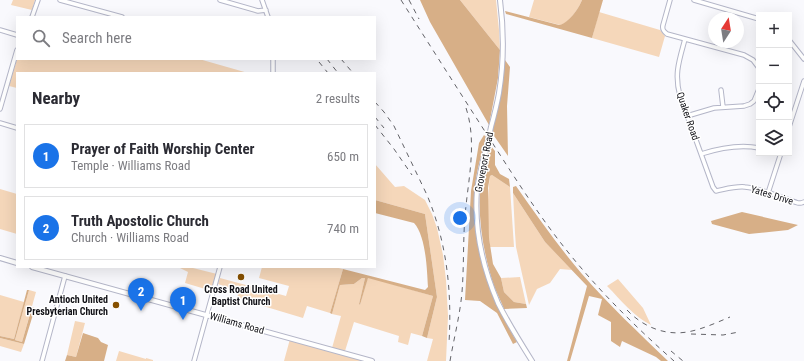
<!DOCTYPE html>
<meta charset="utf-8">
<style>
body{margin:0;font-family:"Roboto Condensed",sans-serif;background:#f7f7f7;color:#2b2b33}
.controls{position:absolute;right:12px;top:12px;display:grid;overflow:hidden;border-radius:0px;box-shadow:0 4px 16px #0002}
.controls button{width:36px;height:36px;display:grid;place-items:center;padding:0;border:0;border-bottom:1px solid #e1e1e2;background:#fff;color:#2b2b33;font:20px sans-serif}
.compass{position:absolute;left:708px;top:12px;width:36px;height:36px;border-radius:50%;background:#fff;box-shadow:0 4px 16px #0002;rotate:12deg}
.you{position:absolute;left:460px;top:218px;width:14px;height:14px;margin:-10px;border:3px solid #fff;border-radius:50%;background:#1a73e8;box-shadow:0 0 0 6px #1a73e833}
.badge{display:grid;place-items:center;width:26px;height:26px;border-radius:50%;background:#1a73e8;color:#fff;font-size:13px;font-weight:700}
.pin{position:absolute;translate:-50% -33px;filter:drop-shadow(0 1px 2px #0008)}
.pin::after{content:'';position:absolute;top:21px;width:14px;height:12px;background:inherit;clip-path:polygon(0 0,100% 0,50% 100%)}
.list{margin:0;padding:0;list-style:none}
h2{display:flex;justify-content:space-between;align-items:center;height:52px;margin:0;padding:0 16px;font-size:17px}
h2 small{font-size:13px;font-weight:400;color:#7c7c81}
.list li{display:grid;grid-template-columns:26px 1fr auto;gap:12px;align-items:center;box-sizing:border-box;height:64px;margin:0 8px 8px;padding:0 8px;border:1px solid #e1e1e2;border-radius:0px}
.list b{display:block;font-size:15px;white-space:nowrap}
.list p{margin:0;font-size:13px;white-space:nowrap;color:#7c7c81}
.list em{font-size:13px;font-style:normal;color:#7c7c81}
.icon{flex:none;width:22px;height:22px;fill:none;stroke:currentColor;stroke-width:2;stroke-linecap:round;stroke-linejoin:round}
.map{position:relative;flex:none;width:804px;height:361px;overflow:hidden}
.search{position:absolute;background:#fff;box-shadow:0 4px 16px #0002;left:16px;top:16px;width:360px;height:44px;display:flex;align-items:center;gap:10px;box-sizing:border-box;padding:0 14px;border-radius:0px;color:#7c7c81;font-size:15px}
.panel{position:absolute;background:#fff;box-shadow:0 4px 16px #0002;left:16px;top:72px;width:360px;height:196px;border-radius:0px}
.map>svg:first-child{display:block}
</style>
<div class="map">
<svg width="804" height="361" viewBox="0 0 804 361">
<rect width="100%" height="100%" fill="#f9f9fd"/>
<path fill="#f5d7ba" d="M13,0H35L32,10L11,5Z
M460,0H496L499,30L500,50Z
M534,0H582C579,8 568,24 560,25L529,17Z
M599,12L660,30L665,36L659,57L592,38Z
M17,59H199L248,73H17V88L9,86Z
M375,164L395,187L404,186L425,200L432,214L437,228L443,255L446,280L448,316L446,361H427L433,339L427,338L437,297L425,214L375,200Z
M492,175L510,187L514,247H490C487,226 487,197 490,176Z
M0,189L17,194V234L0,229Z
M513,193L545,242L572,270L560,269L550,283L537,289L529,305L516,247L515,233Z
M178,267H189L217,274L212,291L185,283L188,272Z
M262,267H334L343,269L330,313L307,306L303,318L237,298L239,291L218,284L220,278L286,296L289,286L259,278Z
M368,277L433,296L422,336L411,333L408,345L398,342L399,336L354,322L345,351L332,348L341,316L332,314L340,285L354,284L362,278H365L359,304L360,305Z
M520,277L526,304L514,302L504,292L501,278Z
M618,279L643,308L651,325C634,317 621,300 607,286Z
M29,290L36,292L22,342L15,340Z
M0,295L24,302L14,339L0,336Z
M75,321L85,323L76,357L67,355Z
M0,338L24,344L21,352L0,346Z
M290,339L364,361H284Z
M119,351L146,359V358L153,360V361H116Z"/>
<path fill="#d7af87" d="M420,0H460L500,50L498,78L489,125L430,22Z
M582,0H603L592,38L506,14L505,11L559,25C568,24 579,8 582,0Z
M505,60L510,67L507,106L508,156L492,133L501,94Z
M484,135L486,137C482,154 476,171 475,188C471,229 481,274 500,310C505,321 511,332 517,342L513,344L497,313L480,301L465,300L471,191L479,143Z
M490,145L495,151V165L500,174L509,179L510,187L492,175L490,176L488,188L489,238L493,264L501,278L504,292L514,302L526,304L527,308L504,309C501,301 497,294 494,286C484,256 478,222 480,190C481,175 486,160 490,145Z
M516,186C537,216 558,246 582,274C609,305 639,333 668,361H661L656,357L622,341L620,347L611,341V322L598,315L602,299L589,296L570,361H567L587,286L545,242L513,193V187Z
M375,200L425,214L437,297L427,338L422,336L433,296L368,278L360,305L359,304L365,278H362L354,284L340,285L332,314L330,313L343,269L425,290L428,287C427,270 426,236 414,223L375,213Z
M742,212L798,225L788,230L749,234L712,224L711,221Z
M27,290H29L15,340L22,342L32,307L35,308L24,344L0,338V336L14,339Z
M83,333L98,338L101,342L108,345L104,361H65L67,355L76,357Z"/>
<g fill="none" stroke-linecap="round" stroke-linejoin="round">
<defs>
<path id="minor" d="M60,0L122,17
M220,0L258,11L266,10
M262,0L268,17
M670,0L663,25C662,29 663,31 667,34L744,55L753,60L759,68
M694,0L759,19
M32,17L38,0
M0,30L17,35
M685,39C679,61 674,74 680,96L713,187L716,191C726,189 736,186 745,187C761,188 782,198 798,203H801L804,202
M789,40L804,59
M273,73V59
M721,90L723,107
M0,109L17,50
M687,116L714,108L744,106L750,104L754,101L759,89
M0,123L17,128
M789,127L804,81
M701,154C720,148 739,144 759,148
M768,193L781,153
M42,361L65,276
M194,361L220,267"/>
<path id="major" d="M491,127C494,116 497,104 499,93C504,62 504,31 500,0
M487,145C483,160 479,175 477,190C474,228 483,268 498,303C508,323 520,342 532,361
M0,258L17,263
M32,267L372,361"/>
</defs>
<use href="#minor" stroke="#b4b6c8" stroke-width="5.5"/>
<use href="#major" stroke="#b4b6c8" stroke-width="6"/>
<use href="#minor" stroke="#fff" stroke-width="3.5"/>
<use href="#major" stroke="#fff" stroke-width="4"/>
<path stroke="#636368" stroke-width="1" stroke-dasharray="5 5" stroke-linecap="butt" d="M401,0C429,44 457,88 486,133C513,175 540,218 572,257C603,295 638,329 674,361
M409,0L419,19
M327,59L338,73
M341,59L353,73
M319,62L328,73
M375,102L384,112L394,126L427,195C447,243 452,291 449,343
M375,117L384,128
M375,125L394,149L412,175
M627,310C644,328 668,337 692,331C705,328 718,322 730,317
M691,334L723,335L739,332
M671,351L683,361
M450,361C454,338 460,315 462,292C464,267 463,241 465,216C468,179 478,141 465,105"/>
<defs>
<path id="major-bridge" d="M487,145L491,127"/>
</defs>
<use href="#major-bridge" stroke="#b4b6c8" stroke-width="6" stroke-linecap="butt"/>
<use href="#major-bridge" stroke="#fff" stroke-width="4"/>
</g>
<g fill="#865000" stroke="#fff" stroke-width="1.5">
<circle cx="241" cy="277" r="4"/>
<circle cx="116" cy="305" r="4"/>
</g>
<g text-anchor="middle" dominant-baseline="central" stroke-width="3" stroke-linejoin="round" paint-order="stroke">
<g font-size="10" fill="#101016" stroke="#fff">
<text transform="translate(688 116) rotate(71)">Quaker Road</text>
<text transform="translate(484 162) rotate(-79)">Groveport Road</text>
<text transform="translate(772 195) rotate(17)">Yates Drive</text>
<text transform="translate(237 323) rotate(16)">Williams Road</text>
</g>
<g font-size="10" font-weight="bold" fill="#101016" stroke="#fff">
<text x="241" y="289">Cross Road United<tspan x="241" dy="12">Baptist Church</tspan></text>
<text x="108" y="299" text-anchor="end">Antioch United<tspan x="108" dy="12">Presbyterian Church</tspan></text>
</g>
</g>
</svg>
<div class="controls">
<button>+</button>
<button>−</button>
<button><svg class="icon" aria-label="locate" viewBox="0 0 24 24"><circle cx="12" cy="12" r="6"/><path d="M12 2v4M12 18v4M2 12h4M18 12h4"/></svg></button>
<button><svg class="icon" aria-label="layers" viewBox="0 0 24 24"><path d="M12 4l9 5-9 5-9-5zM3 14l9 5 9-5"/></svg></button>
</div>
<svg class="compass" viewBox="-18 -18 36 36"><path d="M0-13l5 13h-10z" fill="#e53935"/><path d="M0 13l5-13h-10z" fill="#7c7c81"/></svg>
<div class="you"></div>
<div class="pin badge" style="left:183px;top:320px">1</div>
<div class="pin badge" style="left:141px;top:311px">2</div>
<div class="search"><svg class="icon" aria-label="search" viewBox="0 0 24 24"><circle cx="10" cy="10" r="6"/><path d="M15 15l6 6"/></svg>Search here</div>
<section class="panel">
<h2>Nearby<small>2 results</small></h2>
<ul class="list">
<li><span class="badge">1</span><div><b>Prayer of Faith Worship Center</b><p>Temple · Williams Road</p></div><em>650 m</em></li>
<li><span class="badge">2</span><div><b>Truth Apostolic Church</b><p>Church · Williams Road</p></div><em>740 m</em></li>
</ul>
</section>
</div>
